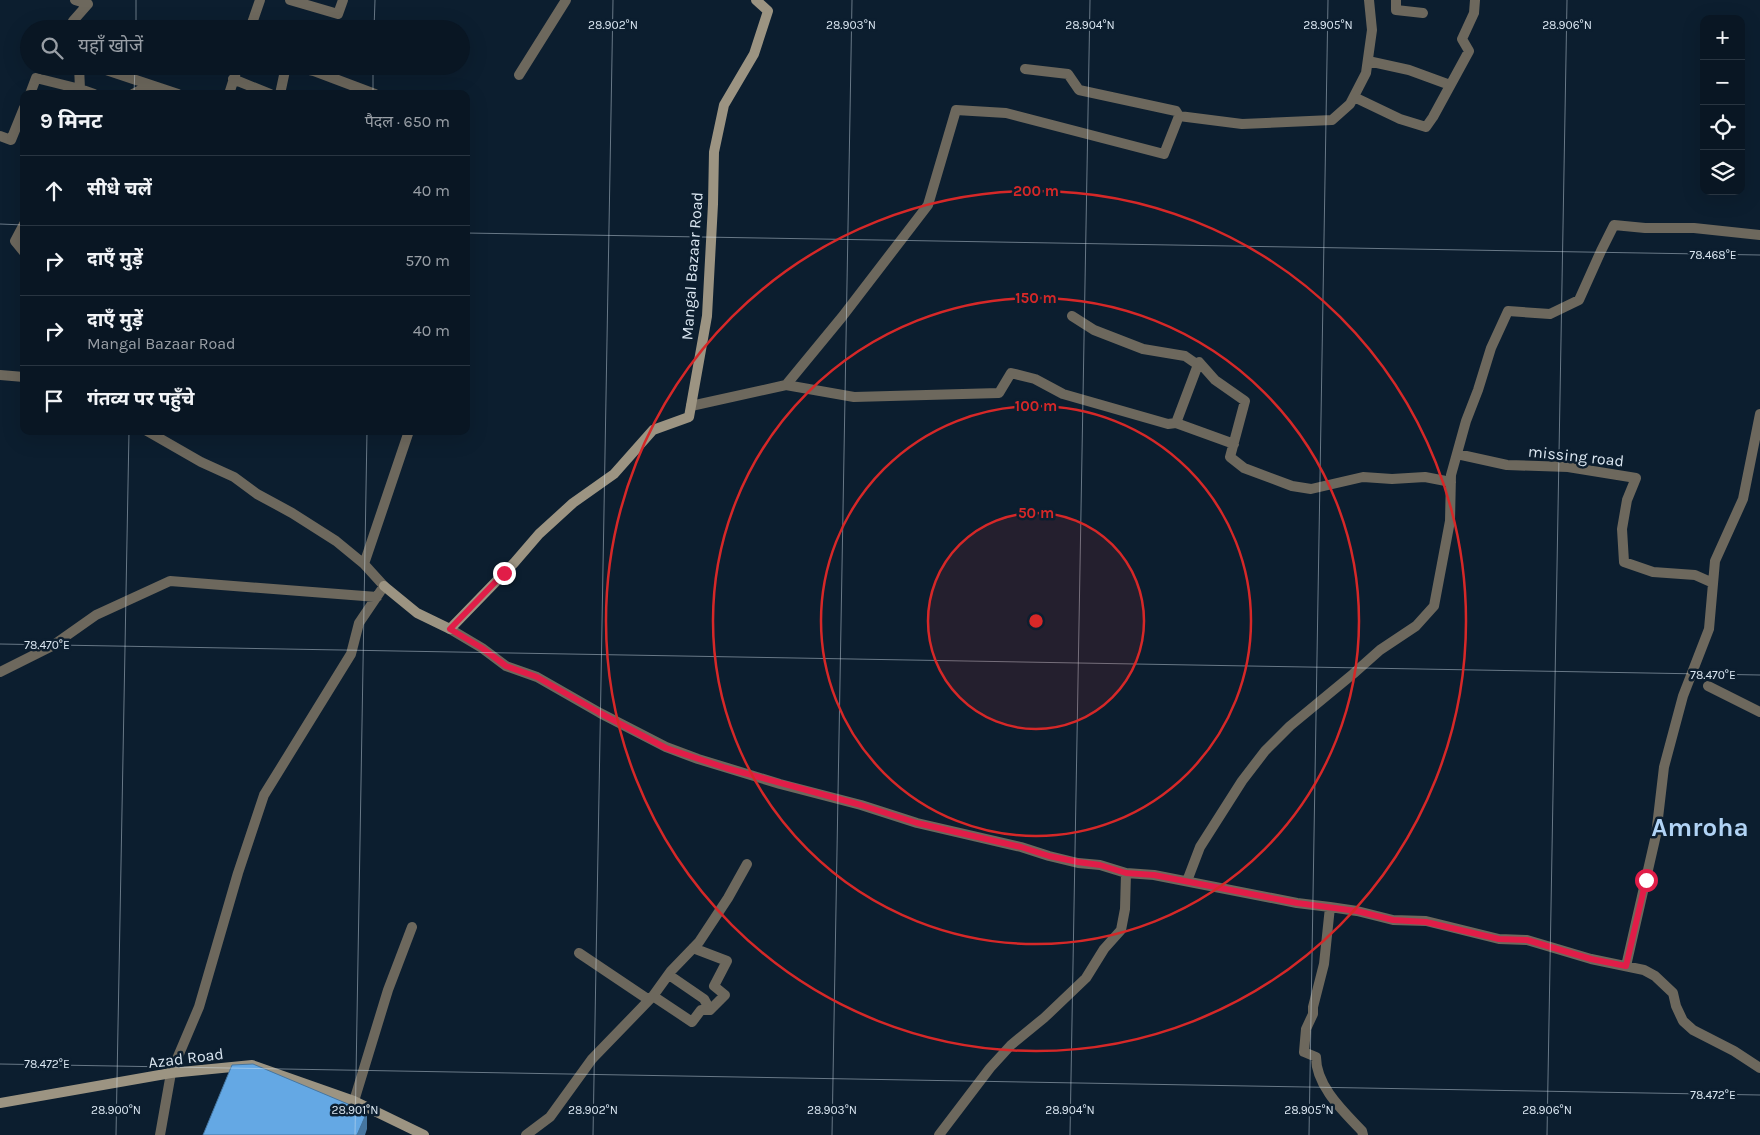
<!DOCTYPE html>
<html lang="hi">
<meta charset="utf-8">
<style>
body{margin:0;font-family:Karla,"Noto Sans Devanagari",sans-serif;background:#172330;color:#f1f3f6}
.controls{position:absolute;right:15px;top:15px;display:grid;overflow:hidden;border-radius:10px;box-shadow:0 5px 20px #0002}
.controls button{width:45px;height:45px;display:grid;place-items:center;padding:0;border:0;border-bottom:1px solid #293541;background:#091623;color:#f1f3f6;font:25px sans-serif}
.stop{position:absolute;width:15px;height:15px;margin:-11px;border:4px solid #e11d48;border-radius:50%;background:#fff}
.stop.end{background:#e11d48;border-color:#fff;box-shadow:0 1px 5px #0008}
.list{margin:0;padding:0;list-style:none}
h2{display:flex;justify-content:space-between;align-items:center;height:65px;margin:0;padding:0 20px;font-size:21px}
h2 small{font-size:16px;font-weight:400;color:#999fa6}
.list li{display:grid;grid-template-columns:32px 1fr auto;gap:15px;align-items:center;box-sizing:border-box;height:70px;padding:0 20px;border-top:1px solid #293541}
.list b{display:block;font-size:19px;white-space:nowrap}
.list p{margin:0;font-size:16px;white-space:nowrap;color:#999fa6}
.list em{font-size:16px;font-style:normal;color:#999fa6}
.icon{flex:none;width:28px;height:28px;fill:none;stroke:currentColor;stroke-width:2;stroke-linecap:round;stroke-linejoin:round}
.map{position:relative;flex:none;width:1760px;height:1135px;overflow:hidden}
.search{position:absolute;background:#091623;box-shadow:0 5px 20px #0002;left:20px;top:20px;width:450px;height:55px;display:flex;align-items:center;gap:12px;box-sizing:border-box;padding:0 18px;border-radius:28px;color:#999fa6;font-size:19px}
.panel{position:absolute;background:#091623;box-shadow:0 5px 20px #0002;left:20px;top:90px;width:450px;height:345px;border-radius:10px}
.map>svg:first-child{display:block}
</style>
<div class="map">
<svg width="1760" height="1135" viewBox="0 0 1760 1135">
<rect width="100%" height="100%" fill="#0c1e2f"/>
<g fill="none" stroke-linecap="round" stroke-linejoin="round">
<path stroke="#6d685d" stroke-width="10" d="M75,0L88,4L73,21L76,29
M290,0L338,14L343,0
M1396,0V10L1423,13
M250,29L260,0
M1368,61L1409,70L1450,85
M94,66L178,94
M292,66L314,71L375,94
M1025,69L1068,74L1079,90L1176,111L1179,116
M519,75L566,0
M233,79L270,94
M30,94L36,78L80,89L79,66
M79,94L80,89L94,94
M133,94L150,85
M229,94L238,66
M280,94L286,66
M1354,97L1400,119L1426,127L1433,117L1469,51L1462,39L1474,13L1475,0
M0,136L11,140L24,108
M24,224L15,241L24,252
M1072,316L1094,330L1143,349L1185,356L1198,365
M0,375L24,377
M786,385L854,397L999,393L1011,373L1035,379L1063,394L1168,424L1176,423
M691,406L786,385L842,317L928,205L956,110L1006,113L1164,154L1179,116L1242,124L1332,120L1350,104L1366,73L1372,30L1369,0
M147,431L201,462L234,477L257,494L292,513L336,541L364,564L384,586L359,623L351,654L264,795L238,873L199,1007L171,1073L160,1135
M1234,444L1176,423L1199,362L1215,380L1245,401L1230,457L1244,468L1292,486L1311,489L1363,477L1392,479L1425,477L1451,482
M1457,454L1507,465L1568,467L1636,478L1627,500L1622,529L1624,562L1653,572L1695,575L1713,583
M364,564L409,431
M450,629L482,648L506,666L537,677L600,713L666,747L698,759L780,784L861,805L917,823L1021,847L1049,856L1078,863L1100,865L1126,873
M0,672L52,646L96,615L170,581L377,597
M1708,686L1760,712
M1187,881L1200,847L1242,781L1265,751L1290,726L1353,674L1380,650L1416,626L1434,606L1450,521L1451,475L1466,421L1478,390L1491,348L1508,311L1550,314L1579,300L1601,251L1614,225L1645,228H1694L1760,235
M579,953L649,1000
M1626,966L1656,835L1664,767L1683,696L1709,629L1715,561L1743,499L1760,414
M669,975L704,999L710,1010
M653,996L692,1022L701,1010H710L725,995L714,986L727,961L693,948
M354,1101L388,990L412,927
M526,1135L550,1117L592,1059L653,996L671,971L699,942L728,898L747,864
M939,1135L990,1068L1011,1045L1044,1018L1086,978L1104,949L1121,930L1125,909L1126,873L1154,875L1297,903L1330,907
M1363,1135L1362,1131C1343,1111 1316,1086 1316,1057L1304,1052L1306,1029L1313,1014V1007L1324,964L1330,907L1357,911L1393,920L1426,921L1499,939L1527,940L1591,959L1644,970L1655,976L1673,993L1676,1006L1683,1021L1693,1030L1734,1051L1760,1068"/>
<path stroke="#9c9482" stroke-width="10" d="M384,586L417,613L450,629L514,563L539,534L573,503L614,474L653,430L689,417L707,316L713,204L714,152L724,105L754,54L768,11L756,0
M0,1103L171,1073L252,1065L354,1101L424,1135"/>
</g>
<path fill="#4676a0" d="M367,1112V1129L365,1135H357Z"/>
<path fill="#64a8e4" stroke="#4676a0" d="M253,1064L367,1112L357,1135H203L232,1065Z"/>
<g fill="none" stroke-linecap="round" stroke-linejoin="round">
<path stroke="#e11d48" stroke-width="6" d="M504,573L450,629L482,648L506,666L537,677L600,713L666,748L726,768L861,805L917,823L1021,847L1049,856L1078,862L1100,865L1126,873L1154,875L1297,903L1357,911L1393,920L1426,922L1499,939L1527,940L1591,959L1626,966L1646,880"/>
</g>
<path fill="none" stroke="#dae6f1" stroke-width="1" stroke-opacity="0.45" d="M136,29V0M374,29L375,0M134,94L135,66M373,94V66M0,224L24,225M466,233L1760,255M0,644L1760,675M0,1064L1760,1095M116,1135L129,431M355,1135L367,431M593,1135L613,0M832,1135L852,0M1070,1135L1090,0M1309,1135L1328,0M1547,1135L1567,0"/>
<circle cx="1036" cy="621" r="108" fill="#d62828" fill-opacity=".12"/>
<g fill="none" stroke="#d62828" stroke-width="2.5">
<circle cx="1036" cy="621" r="108"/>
<circle cx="1036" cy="621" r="215"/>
<circle cx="1036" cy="621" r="323"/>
<circle cx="1036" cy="621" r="430"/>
</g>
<g text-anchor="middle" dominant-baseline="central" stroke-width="5" stroke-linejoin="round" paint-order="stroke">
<g font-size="16" fill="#dae6f1" stroke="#0c1e2f">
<text transform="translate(692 266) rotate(-86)">Mangal Bazaar Road</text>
<text transform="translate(1576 456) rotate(6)">missing road</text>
<text transform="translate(186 1058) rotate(-7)">Azad Road</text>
</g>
<g font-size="26" font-weight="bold" fill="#b1d3f5" stroke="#0c1e2f">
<text x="1700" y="827">Amroha</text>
</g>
</g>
<g font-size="12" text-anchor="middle" fill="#dae6f1" stroke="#0c1e2f" stroke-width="5" stroke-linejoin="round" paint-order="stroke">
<text x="613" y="29">28.902°N</text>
<text x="851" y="29">28.903°N</text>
<text x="1090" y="29">28.904°N</text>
<text x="1328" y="29">28.905°N</text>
<text x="1567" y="29">28.906°N</text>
<text x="1713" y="259">78.468°E</text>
<text x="47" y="649">78.470°E</text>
<text x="1713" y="679">78.470°E</text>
<text x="47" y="1068">78.472°E</text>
<text x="1713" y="1099">78.472°E</text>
<text x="116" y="1114">28.900°N</text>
<text x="355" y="1114">28.901°N</text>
<text x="593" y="1114">28.902°N</text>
<text x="832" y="1114">28.903°N</text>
<text x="1070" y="1114">28.904°N</text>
<text x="1309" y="1114">28.905°N</text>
<text x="1547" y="1114">28.906°N</text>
</g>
<circle cx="1036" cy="621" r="8" fill="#d62828" stroke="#0c1e2f" stroke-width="2.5"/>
<g font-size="15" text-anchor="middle" font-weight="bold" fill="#d62828" stroke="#0c1e2f" stroke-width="5" stroke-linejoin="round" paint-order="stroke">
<text x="1036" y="196">200 m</text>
<text x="1036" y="303">150 m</text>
<text x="1036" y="411">100 m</text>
<text x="1036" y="518">50 m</text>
</g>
</svg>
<div class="controls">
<button>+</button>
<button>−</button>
<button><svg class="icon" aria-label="locate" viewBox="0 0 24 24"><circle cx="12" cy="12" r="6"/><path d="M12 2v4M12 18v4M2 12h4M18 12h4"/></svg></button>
<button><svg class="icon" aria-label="layers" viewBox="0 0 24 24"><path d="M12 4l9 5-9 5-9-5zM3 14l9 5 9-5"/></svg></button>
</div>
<div class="stop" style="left:1646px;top:880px"></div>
<div class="stop end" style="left:504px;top:573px"></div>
<div class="search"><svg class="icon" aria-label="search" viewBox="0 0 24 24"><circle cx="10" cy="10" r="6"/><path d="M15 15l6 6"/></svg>यहाँ खोजें</div>
<section class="panel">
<h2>9 मिनट<small>पैदल · 650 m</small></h2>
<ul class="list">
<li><svg class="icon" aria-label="ahead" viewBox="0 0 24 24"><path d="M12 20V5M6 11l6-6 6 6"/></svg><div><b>सीधे चलें</b></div><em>40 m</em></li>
<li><svg class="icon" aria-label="right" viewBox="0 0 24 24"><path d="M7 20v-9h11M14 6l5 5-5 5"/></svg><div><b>दाएँ मुड़ें</b></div><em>570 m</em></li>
<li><svg class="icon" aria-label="right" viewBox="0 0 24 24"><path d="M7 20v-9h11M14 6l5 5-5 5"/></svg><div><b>दाएँ मुड़ें</b><p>Mangal Bazaar Road</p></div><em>40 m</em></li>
<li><svg class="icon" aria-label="arrive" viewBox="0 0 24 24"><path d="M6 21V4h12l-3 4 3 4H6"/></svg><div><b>गंतव्य पर पहुँचे</b></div></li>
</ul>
</section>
</div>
